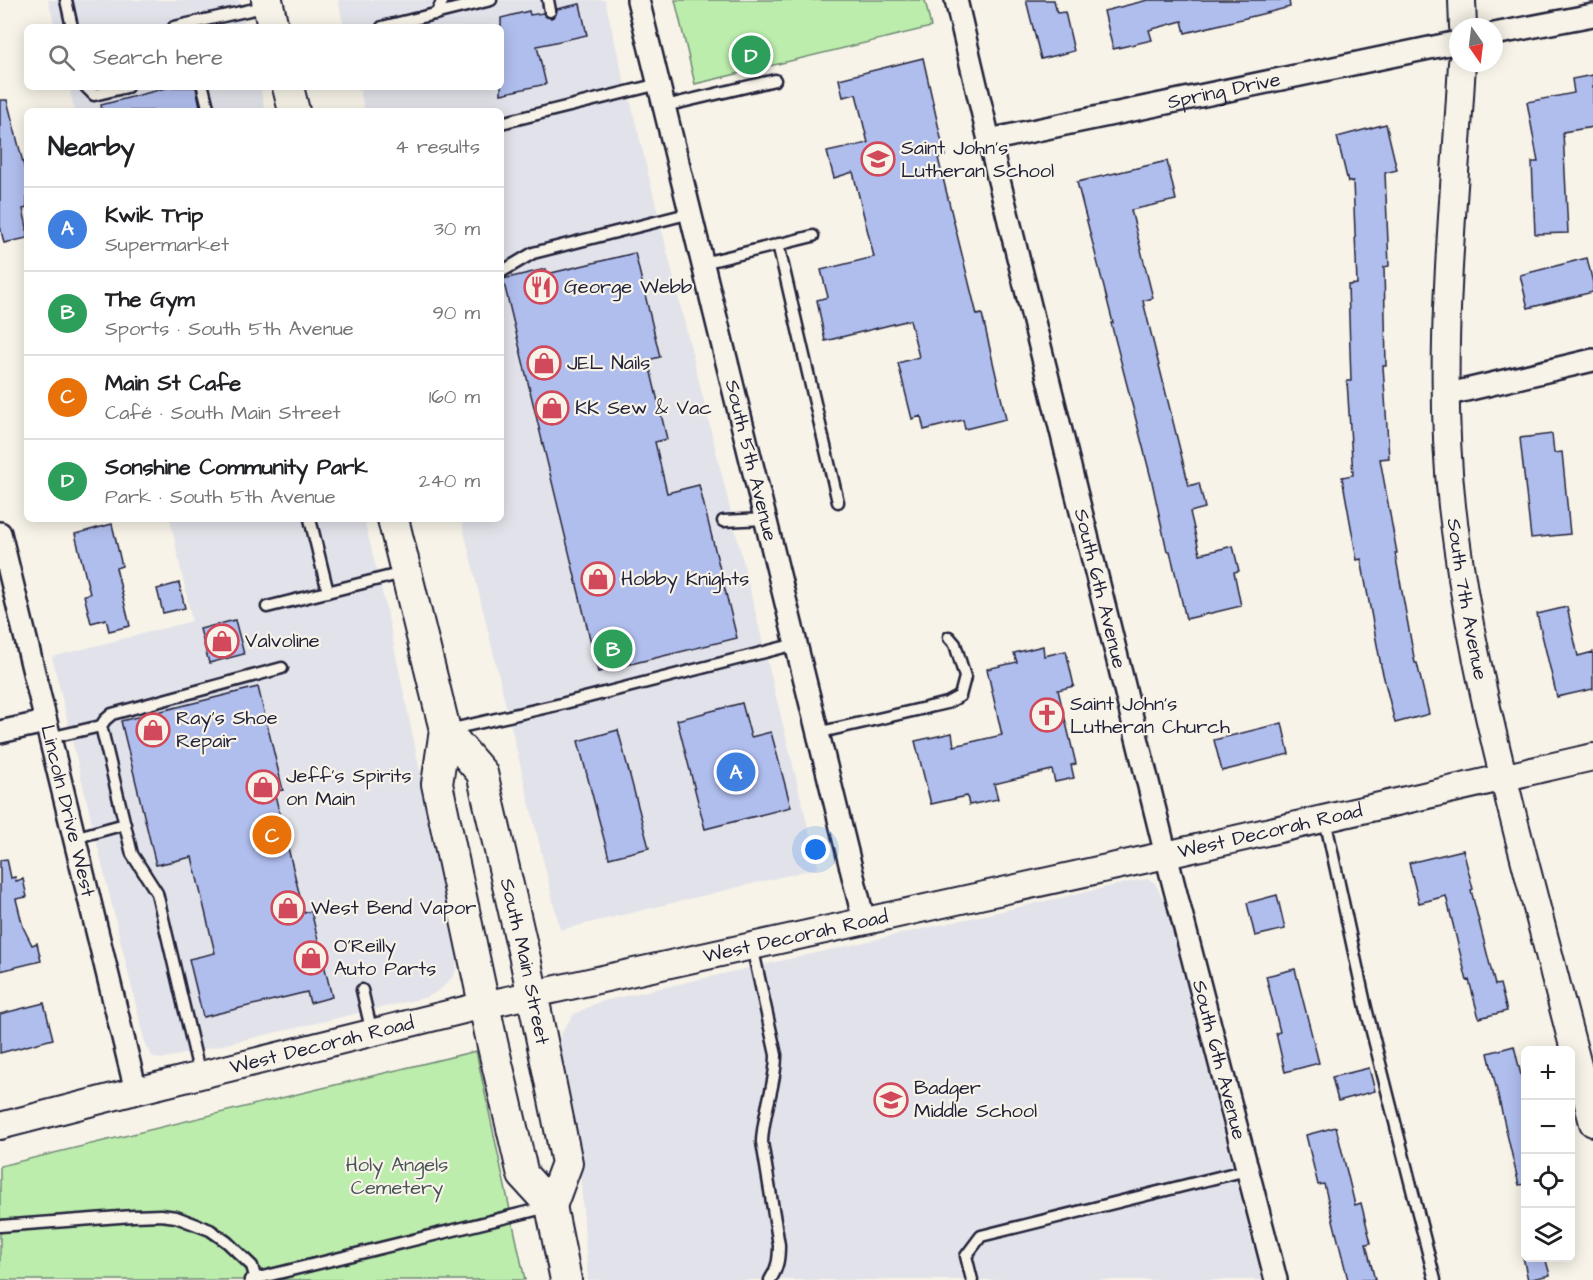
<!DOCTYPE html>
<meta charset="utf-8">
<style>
body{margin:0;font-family:"Architects Daughter",sans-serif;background:#f6f6f6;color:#202124}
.controls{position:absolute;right:18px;bottom:18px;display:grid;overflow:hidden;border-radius:9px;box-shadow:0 3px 15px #0003}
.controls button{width:54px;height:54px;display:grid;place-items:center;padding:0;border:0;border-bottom:2px solid #e0e0e0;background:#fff;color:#202124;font:30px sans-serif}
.compass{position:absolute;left:1449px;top:18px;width:54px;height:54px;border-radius:50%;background:#fff;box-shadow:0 3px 15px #0003;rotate:166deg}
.you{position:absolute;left:816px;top:850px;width:21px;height:21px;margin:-15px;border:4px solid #fff;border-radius:50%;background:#1a73e8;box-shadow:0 0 0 9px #1a73e833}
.badge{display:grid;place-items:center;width:39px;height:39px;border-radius:50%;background:#db2777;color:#fff;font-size:20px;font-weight:700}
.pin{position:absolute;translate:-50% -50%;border:3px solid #fff;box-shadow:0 2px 6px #0006}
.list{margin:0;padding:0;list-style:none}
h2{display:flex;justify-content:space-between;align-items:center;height:78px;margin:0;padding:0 24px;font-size:26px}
h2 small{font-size:20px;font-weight:400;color:#757577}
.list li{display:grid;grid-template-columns:39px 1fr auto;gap:18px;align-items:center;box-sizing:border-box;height:84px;padding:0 24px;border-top:2px solid #e0e0e0}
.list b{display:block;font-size:22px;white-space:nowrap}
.list p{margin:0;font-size:20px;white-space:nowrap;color:#757577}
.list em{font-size:20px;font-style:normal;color:#757577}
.icon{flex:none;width:33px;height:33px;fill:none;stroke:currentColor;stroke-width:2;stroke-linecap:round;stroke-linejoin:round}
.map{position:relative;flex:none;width:1593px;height:1280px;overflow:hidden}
.search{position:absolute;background:#fff;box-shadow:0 3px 15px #0003;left:24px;top:24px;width:480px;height:66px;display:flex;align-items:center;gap:15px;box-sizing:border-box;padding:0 21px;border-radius:9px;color:#757577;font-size:22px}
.panel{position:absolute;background:#fff;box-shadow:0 3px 15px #0003;left:24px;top:108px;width:480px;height:414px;border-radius:9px}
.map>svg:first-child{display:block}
</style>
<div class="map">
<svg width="1593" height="1280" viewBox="0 0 1593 1280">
<rect width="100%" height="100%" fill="#f7f3e8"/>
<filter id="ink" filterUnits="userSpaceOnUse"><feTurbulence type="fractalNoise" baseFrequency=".0167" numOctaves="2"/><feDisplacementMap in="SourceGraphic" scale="12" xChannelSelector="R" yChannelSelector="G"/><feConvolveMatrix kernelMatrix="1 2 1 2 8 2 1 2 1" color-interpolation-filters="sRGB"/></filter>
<g filter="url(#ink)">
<path fill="#e2e3ea" d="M48,0H239L245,27H55Z
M338,0H605L625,85L501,115V111H365L359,87H501V27H344Z
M69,87H260L265,111H75Z
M627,87L818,868L560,930L461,519H501V117Z
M170,519H364L387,612L456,944L457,962L455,974L445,985L438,991L427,997L175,1056L161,1059L153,1057L146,1047L52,657L192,621Z
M1148,879L1154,882L1164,900L1262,1280H588L581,1183L575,1141L559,1059L558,1043L563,1030L574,1014L599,1002L1134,881Z"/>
<path fill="#bcedac" stroke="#6f8874" stroke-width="1.5" d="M675,0H925L931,27L695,84Z
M476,1051L525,1280H0V1166Z"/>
<path fill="#b0beee" stroke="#22223b" stroke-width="1.5" d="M1026,0H1054L1057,13L1065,12L1074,51L1041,59Z
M1148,0H1289L1290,7L1185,33L1182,21L1149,30L1152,40L1113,49L1104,11Z
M580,4L587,35L537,46L546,84L501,94V18L529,11L530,15L543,13L545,16L551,18L555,16L557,9Z
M923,58L945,156L938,158L977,315L982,314L1006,419L965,429L963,420L924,430L921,416L912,419L898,363L919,357L910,320L825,341L817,300L828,297L821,270L874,257L853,172L834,178L827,152L868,143L856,94L843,97L839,79Z
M1593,75V127L1563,132L1568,233L1535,234L1532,162H1538L1527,102L1574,93L1572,79Z
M170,87H196L201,111H102L101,105Z
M0,100H7L27,178V208L23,209L27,227V238L4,243L0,226Z
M1386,124L1397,170L1385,173L1389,266L1384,267L1386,366H1383L1389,458L1380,459L1397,553H1395L1415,663H1417L1429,714L1395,723L1381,666L1361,559L1357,560L1342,477L1353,475L1347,381H1351L1348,285L1357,284L1353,181L1348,182L1337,137Z
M1167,161L1176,200L1131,210L1153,298L1143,301L1189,486L1199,483L1205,508L1190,512L1200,554L1233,546L1239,571L1234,572L1241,606L1186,619L1170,551H1167L1152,482L1111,323H1113L1077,182Z
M635,253L660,357L648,360L667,439L655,442L667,493L699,485L737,638L598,672L503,279L546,269L547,274Z
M1587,258L1593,283V292L1528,308L1520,275Z
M1552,434L1554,453L1562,452L1570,534L1531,538L1520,438Z
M112,524L122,566L116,568L130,626L109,631L106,619L91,623L84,595L90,594L75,534Z
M179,583L185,608L163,613L157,589Z
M1567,607L1578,656L1593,652V689L1557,697L1537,614Z
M235,620L244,654L209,663L200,629Z
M1043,646L1044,656L1066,651L1074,686L1058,690L1076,764L1071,765L1074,778L1055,782L1052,770L994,784L998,799L969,805L967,796L931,804L915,741L952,733L954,746L1002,735L987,669L1017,662L1014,653Z
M258,687L283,790L274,791L304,913L311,911L332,997L310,1003L307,992L203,1017L189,959L215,953L192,857L156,865L121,721Z
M742,703L751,737L771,732L791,807L705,829L677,720Z
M1282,723L1289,754L1222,771L1214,740Z
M618,730L649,848L609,858L578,741Z
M1463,850L1473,889L1471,890L1495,985L1500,984L1507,1011L1479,1018L1469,980L1467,981L1446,896L1419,903L1409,863Z
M7,859L11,878L15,877L16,881L23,879L27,897L16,899L23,927L32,945L37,943L41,961L0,971V860Z
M1277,895L1285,929L1255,936L1247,903Z
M1295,969L1319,1063L1285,1072L1276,1033L1280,1032L1266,976Z
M44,1003L53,1039L0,1053V1014Z
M1514,1046L1526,1096V1184L1519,1185L1488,1053Z
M1369,1068L1375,1091L1338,1101L1332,1077Z
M1336,1127L1355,1205L1361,1203L1371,1243L1366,1244L1375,1280H1348L1324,1184L1318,1185L1306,1135Z
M1523,1257H1545L1550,1275L1528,1280Z"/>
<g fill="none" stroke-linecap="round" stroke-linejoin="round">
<defs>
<path id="service" d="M66,0L72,27
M548,0L550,11
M436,14L443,0
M174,27L268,6
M382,27L491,0
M86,87L94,95L127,87
M203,87L209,111
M665,106L775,80
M501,123L659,84
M778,244L838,502
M703,263L813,236
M501,272L533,253L691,213
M310,519L328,592
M723,521L765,519
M267,607L403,573
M448,730L561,704L796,644
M817,733L947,703L960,696L965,677L955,644L949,637
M49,738L101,726
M1325,819L1366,1008L1435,1280
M74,838L125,824
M752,946L776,1055C776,1084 763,1112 762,1142L779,1245C779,1258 778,1268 770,1280
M362,990L372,1033
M200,1075L157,893L132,854L101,726L105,720L112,714L282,668
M0,1226L133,1216L161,1215L176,1217L210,1230L227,1242L252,1266L256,1280
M250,1280L548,1207
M972,1280L966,1256L981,1236L1247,1170"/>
<g id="minor">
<path id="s1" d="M638,0L864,921"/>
<path id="s2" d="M956,0L989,140L1166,855L1276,1280"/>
<path d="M1494,34L1593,15"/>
<path id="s3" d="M989,140L1458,42"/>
<path d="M1445,395L1593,360"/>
<path id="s4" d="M0,533L136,1091"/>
<path d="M0,732L45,722"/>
</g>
<g id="tertiary">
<path d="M1462,0L1463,27"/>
<path id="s5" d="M1462,63C1454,213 1436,356 1452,506C1466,628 1495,748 1526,866C1548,952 1571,1037 1593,1123"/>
<path id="s6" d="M0,1126L136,1091L484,1005L1166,855L1593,757"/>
</g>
<g id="secondary">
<path d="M267,0L273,27"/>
<path d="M288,87L294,111"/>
<path d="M393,519L445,730L437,784L492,1042L523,1175L551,1206L566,1280"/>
<path id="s7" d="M445,730L482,773L526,963L567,1163L551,1206"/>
</g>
</defs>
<use href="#service" stroke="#22223b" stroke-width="15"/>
<use href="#minor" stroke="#22223b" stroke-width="26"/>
<use href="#tertiary" stroke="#22223b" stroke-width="30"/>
<use href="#secondary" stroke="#22223b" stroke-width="34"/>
<use href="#service" stroke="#f7f3e8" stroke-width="10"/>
<use href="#minor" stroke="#f7f3e8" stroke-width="21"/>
<use href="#tertiary" stroke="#f7f3e8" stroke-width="26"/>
<use href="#secondary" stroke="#f7f3e8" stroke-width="30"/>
</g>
</g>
<defs>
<symbol id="school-ring" viewBox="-11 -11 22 22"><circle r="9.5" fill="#f7f3e8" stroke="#d1495b" stroke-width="1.5"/><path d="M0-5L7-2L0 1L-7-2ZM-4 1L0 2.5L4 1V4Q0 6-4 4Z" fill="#d1495b"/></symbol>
<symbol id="restaurant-ring" viewBox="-11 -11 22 22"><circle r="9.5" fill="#f7f3e8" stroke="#d1495b" stroke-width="1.5"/><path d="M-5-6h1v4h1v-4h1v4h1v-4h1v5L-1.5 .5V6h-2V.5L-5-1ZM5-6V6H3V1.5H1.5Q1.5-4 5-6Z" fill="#d1495b"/></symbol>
<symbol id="shop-ring" viewBox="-11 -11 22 22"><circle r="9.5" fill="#f7f3e8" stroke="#d1495b" stroke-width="1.5"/><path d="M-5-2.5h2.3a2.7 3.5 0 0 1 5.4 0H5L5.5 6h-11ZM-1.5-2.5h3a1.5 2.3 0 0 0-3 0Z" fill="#d1495b"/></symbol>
<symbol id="church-ring" viewBox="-11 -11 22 22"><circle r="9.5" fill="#f7f3e8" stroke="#d1495b" stroke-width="1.5"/><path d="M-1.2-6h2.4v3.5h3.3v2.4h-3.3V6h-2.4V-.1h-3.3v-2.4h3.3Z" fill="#d1495b"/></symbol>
</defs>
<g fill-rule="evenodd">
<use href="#school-ring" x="859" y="140" width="38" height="38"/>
<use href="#restaurant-ring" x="522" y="268" width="38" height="38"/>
<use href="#shop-ring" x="525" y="344" width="38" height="38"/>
<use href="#shop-ring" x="533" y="389" width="38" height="38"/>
<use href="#shop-ring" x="579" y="560" width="38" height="38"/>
<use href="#shop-ring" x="203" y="622" width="38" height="38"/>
<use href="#church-ring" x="1028" y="696" width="38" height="38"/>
<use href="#shop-ring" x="134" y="711" width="38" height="38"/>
<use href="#shop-ring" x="244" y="768" width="38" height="38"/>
<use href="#shop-ring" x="269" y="889" width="38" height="38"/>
<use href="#shop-ring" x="292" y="939" width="38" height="38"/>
<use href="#school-ring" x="872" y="1081" width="38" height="38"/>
</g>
<g text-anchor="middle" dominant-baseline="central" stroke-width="4.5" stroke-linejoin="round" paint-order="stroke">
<g font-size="20" fill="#22223b" stroke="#f7f3e8">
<text stroke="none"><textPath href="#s3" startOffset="240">Spring Drive</textPath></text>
<text stroke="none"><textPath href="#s1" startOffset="474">South 5th Avenue</textPath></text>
<text stroke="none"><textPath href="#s2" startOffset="606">South 6th Avenue</textPath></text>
<text stroke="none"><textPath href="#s5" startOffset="538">South 7th Avenue</textPath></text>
<text stroke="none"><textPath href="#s4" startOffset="286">Lincoln Drive West</textPath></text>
<text stroke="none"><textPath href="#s6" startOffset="1304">West Decorah Road</textPath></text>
<text stroke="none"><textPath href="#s6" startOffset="818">West Decorah Road</textPath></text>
<text stroke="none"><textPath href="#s7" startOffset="250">South Main Street</textPath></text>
<text stroke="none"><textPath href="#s6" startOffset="332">West Decorah Road</textPath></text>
<text stroke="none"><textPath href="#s2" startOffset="1092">South 6th Avenue</textPath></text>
</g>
<g font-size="20" fill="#22223b" stroke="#f7f3e8" text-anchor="start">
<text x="901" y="148">Saint John's<tspan x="901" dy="23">Lutheran School</tspan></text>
<text x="564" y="287">George Webb</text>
<text x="567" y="363">JEL Nails</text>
<text x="575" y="408">KK Sew &amp; Vac</text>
<text x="621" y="579">Hobby Knights</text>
<text x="245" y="641">Valvoline</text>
<text x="1070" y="704">Saint John's<tspan x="1070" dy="23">Lutheran Church</tspan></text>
<text x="176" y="718">Ray's Shoe<tspan x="176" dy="23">Repair</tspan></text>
<text x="286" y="776">Jeff's Spirits<tspan x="286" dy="23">on Main</tspan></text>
<text x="311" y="908">West Bend Vapor</text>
<text x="334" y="946">O'Reilly<tspan x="334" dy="23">Auto Parts</tspan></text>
<text x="914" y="1088">Badger<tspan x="914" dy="23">Middle School</tspan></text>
</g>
<g font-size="20" fill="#485557" stroke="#f7f3e8">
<text x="397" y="1165">Holy Angels<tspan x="397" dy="23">Cemetery</tspan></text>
</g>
</g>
</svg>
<div class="controls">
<button>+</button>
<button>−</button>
<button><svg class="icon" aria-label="locate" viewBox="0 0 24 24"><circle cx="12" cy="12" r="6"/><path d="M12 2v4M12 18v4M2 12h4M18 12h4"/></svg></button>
<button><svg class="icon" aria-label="layers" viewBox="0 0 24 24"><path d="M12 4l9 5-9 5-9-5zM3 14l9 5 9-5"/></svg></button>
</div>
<svg class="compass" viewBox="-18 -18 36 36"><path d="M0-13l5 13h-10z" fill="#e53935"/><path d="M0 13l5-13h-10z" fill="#757577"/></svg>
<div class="you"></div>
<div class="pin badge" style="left:736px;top:772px;background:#3f7fe0">A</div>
<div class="pin badge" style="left:613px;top:649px;background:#2e9e5b">B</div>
<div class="pin badge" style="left:272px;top:835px;background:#e8710a">C</div>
<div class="pin badge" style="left:751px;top:55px;background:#2e9e5b">D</div>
<div class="search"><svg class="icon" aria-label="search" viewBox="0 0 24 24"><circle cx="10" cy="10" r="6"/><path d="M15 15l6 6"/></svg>Search here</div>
<section class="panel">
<h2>Nearby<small>4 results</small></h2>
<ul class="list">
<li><span class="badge" style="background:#3f7fe0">A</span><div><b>Kwik Trip</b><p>Supermarket</p></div><em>30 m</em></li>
<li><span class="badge" style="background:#2e9e5b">B</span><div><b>The Gym</b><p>Sports · South 5th Avenue</p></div><em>90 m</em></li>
<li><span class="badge" style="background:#e8710a">C</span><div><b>Main St Cafe</b><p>Café · South Main Street</p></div><em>160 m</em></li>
<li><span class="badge" style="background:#2e9e5b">D</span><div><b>Sonshine Community Park</b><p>Park · South 5th Avenue</p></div><em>240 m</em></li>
</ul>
</section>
</div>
